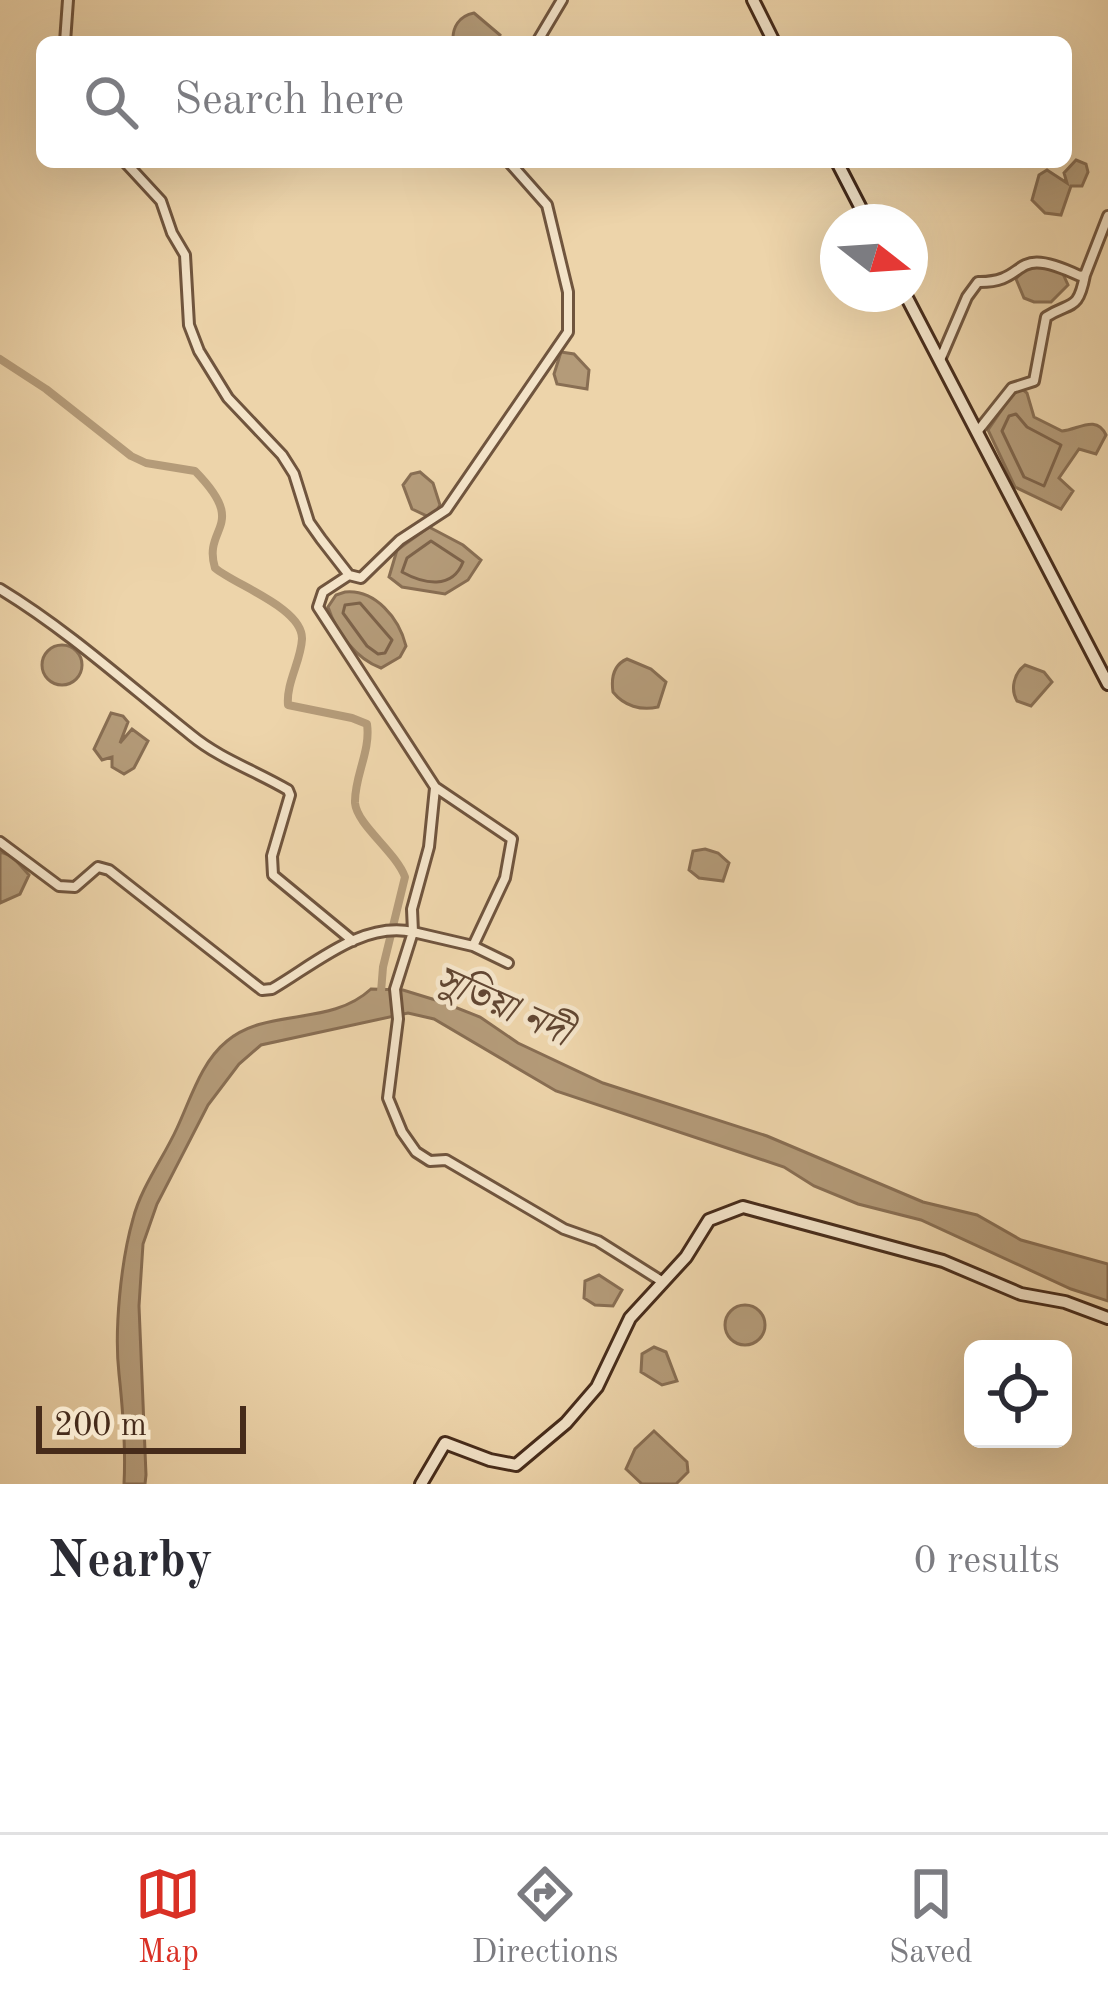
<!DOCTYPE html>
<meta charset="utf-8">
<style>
body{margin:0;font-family:"Old Standard TT","Noto Serif Bengali",serif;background:#f7f7f7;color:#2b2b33}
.controls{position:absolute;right:36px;bottom:36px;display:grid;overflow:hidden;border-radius:18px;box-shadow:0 12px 48px #0002}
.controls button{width:108px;height:108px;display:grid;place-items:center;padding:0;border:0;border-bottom:3px solid #e1e1e2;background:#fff;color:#2b2b33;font:60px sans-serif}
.compass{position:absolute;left:820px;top:204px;width:108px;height:108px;border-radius:50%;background:#fff;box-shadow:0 12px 48px #0002;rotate:107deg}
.scale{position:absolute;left:36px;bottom:30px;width:210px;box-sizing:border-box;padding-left:12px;border:6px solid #462b1a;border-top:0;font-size:33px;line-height:42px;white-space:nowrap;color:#462b1a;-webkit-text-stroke:9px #f3e3c8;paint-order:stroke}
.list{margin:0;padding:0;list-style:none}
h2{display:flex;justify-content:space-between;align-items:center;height:156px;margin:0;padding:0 48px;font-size:51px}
h2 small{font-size:39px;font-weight:400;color:#7c7c81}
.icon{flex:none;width:66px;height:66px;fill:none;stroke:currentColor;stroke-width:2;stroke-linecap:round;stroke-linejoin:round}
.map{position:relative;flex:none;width:1108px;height:1484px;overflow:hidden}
.search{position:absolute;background:#fff;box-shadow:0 12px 48px #0002;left:36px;right:36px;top:36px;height:132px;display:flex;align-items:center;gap:30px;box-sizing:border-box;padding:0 42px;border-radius:18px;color:#7c7c81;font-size:45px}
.sheet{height:348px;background:#fff}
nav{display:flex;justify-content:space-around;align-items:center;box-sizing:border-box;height:168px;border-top:3px solid #e1e1e2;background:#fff;font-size:33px;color:#7c7c81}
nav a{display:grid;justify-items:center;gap:6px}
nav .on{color:#d93025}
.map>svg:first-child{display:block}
</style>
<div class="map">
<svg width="1108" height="1484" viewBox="0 0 1108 1484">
<rect width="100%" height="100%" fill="#edd4aa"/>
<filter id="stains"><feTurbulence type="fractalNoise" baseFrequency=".00167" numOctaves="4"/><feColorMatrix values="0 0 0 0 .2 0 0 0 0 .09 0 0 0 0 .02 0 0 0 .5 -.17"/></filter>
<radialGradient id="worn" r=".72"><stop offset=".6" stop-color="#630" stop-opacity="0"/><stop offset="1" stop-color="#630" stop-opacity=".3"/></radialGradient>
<path fill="#b49b79" stroke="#886e53" stroke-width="3" d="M474,13L500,35L497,42H453C452,27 459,16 474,13Z
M1076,160L1086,164L1088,172L1082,186H1071L1061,215L1045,213L1032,200L1039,175L1047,170L1067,183L1064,173Z
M1048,266L1063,274L1068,285L1051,302H1034L1024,298L1016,279C1025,266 1032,267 1048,266Z
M561,352L574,354L589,370L587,389L557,384L554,374Z
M1021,388L1027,393L1034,417L1062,431C1078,430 1096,414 1106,435L1096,454L1079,449L1059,478L1073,491L1061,509L1015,487L988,430L1016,389Z
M420,472L433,483L440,505L436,512L427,516L412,509L403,485L411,474Z
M429,527L463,545L481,560L468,580L445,594L402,587L389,577L397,550Z
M345,592C375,589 399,618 406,646L400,657L381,668C356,659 336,632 328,607L336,595Z
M42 665a20 20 0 1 1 40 0a20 20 0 1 1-40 0Z
M627,659L651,669L666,682L658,707C641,711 624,706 613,692C611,678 613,665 627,659Z
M1025,665L1044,672L1052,682L1031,706L1017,701C1010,689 1014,673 1025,665Z
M111,713L123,716L128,722L120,743L132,729L148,741L134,768L124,774L112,767V757L102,760L94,749Z
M705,849L718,853L729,863L723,881L699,878L689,870L693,851Z
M0,852L12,856L29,875L20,894L0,903Z
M371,989L403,990L442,1002L480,1017L518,1043L603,1083L767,1136L923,1202L977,1215L1021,1240L1108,1264V1301L1071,1289L921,1220L858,1204L814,1186L784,1167L556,1091L434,1019L408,1013L261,1045L239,1064L208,1105L157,1204L143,1244L139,1306L146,1475L145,1484H124C126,1447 123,1411 119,1374C114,1330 121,1261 133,1219C141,1187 164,1157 177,1128C191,1098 201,1062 227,1041C268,1007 330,1027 371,989Z
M599,1275L622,1290L613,1306L595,1305L584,1298L585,1281Z
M725 1325a20 20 0 1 1 40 0a20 20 0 1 1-40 0Z
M654,1347L666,1352L677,1381L662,1385L641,1372L642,1354Z
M654,1431L687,1462L688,1472L676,1484H642L626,1469L635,1449Z"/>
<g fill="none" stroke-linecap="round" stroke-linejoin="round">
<path stroke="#7d634a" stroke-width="3" d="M1016,414L1027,427L1061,445L1044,486L1024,477L1002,431L1009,416Z
M431,541L463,562C452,590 424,584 402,572L407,558Z
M360,603L392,640L385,653L378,654L367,646L343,613L345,605Z"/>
<path stroke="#b49b79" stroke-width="8" d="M0,359L46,389L131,456L146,463L195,471C250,527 202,526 215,568C235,585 303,608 302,639C301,661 286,683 288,705L352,718L367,724C371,751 354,777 355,803C357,825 396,852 405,877L383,967L381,992"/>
<defs>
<path id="street" d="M65,42L68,0
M537,42L562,0
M125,162L161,201L172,233L185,255L189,325L199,351L228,398L282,455L294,474L309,522L321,539L349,575L361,578L400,540L446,510L568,332V292L547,205L509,162
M940,360L967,297L978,282C1032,283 1008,242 1080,276L1085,275L1108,216
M977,432L1012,388L1034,381L1046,317C1071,301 1078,312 1085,275
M349,575L323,592L318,607L435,787L512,839L505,878L473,946
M0,589C69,631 128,685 191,735C220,759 256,771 288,790L290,795L272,856L273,875L353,941
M435,788L429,847L412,909L413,932L473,946L508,963
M0,842L59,886L75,887L98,867L109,870L262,990L272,989C315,964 362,921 413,932L395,989L398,1019L388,1098L402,1132L416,1152L430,1161L446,1160L564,1229L598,1241L663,1282"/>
<path id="secondary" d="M753,0L774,42
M837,162L868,222
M905,294L1108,684
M421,1484L445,1443L490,1460L516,1465L566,1423L597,1387L630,1318L686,1257L709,1220L743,1207L943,1261L1021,1294L1065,1302L1108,1318"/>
</defs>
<use href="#street" stroke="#70553e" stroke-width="14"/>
<use href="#secondary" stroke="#462b1a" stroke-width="16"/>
<use href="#street" stroke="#f3e3c8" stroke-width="8"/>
<use href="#secondary" stroke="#f3e3c8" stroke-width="10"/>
</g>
<g text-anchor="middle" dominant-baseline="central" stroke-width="9" stroke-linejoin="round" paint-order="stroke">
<g font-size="39" font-style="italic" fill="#624732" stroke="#f3e3c8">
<text transform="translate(502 1007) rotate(24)">সুতিয়া নদী</text>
</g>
</g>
<rect width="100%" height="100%" filter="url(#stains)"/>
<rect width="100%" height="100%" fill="url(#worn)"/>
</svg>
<div class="controls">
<button><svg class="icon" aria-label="locate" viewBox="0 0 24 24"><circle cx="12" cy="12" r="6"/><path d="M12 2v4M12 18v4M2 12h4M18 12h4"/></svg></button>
</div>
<svg class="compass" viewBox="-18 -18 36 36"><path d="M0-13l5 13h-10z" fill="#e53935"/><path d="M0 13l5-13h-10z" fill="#7c7c81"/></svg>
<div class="scale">200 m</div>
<div class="search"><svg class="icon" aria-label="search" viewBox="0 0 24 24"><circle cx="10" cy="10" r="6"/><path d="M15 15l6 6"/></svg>Search here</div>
</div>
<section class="sheet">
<h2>Nearby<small>0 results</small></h2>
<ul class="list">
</ul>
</section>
<nav>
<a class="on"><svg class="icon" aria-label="map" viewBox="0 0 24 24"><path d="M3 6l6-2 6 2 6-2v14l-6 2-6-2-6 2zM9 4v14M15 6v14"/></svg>Map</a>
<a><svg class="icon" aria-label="directions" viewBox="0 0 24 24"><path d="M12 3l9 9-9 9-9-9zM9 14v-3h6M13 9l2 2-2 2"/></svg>Directions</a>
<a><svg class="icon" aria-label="saved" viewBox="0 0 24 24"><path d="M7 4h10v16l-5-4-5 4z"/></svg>Saved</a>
</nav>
